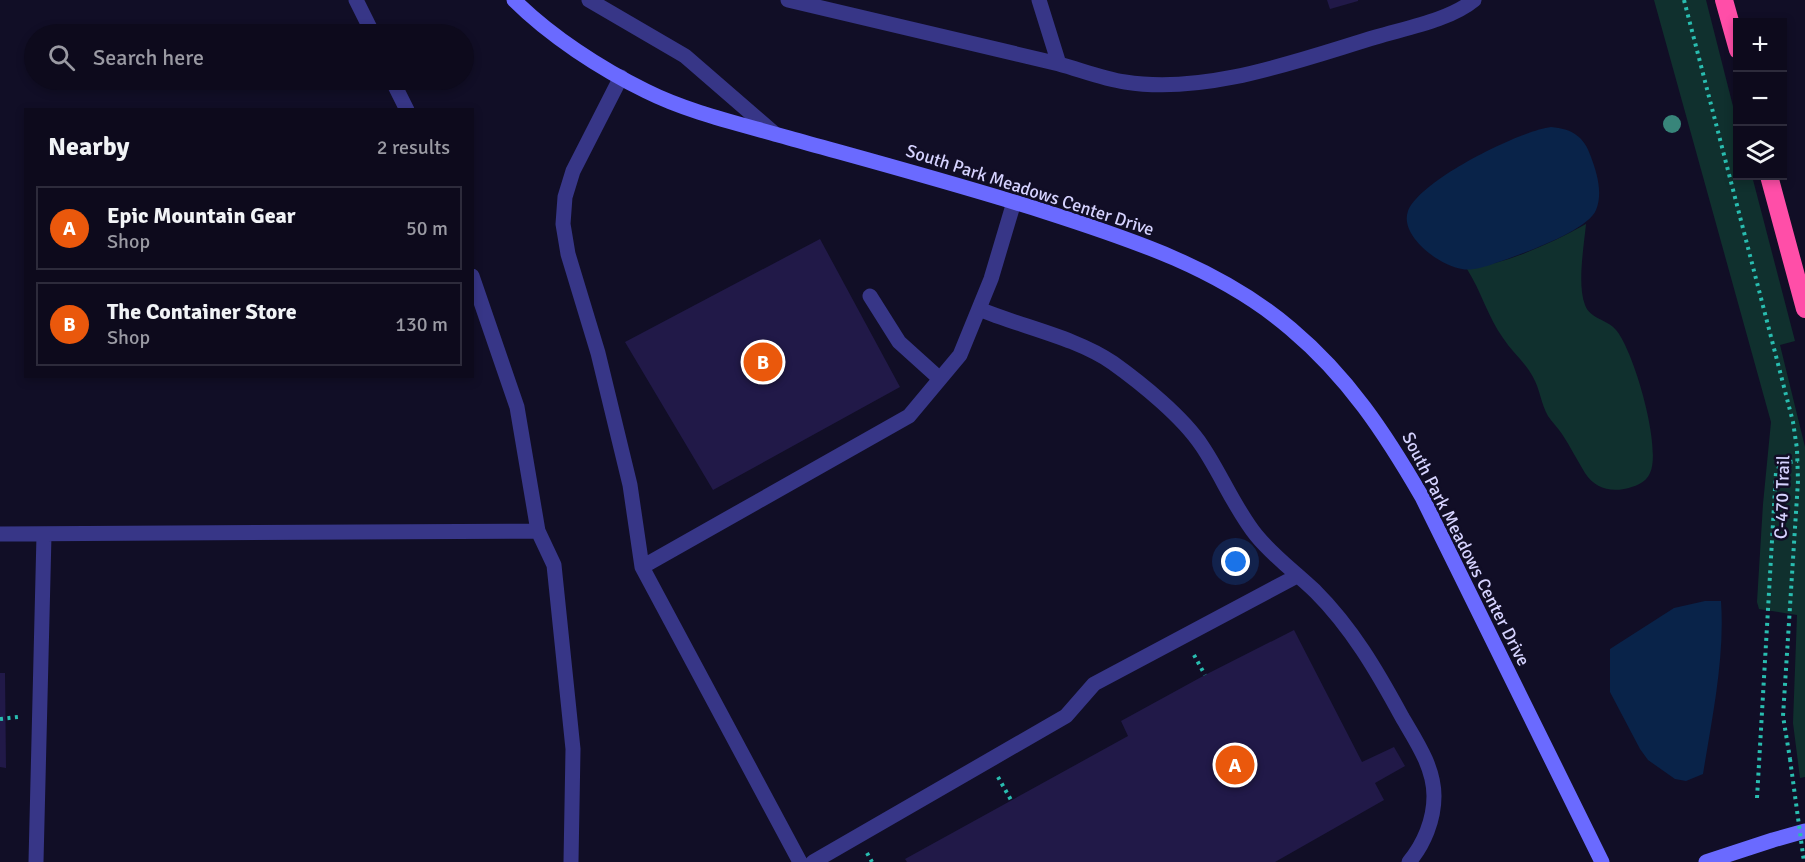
<!DOCTYPE html>
<meta charset="utf-8">
<style>
body{margin:0;font-family:Signika,sans-serif;background:#1b1829;color:#f1f3f6}
.controls{position:absolute;right:18px;top:18px;display:grid;overflow:hidden;border-radius:0px;box-shadow:0 3px 9px #0003}
.controls button{width:54px;height:54px;display:grid;place-items:center;padding:0;border:0;border-bottom:2px solid #2d2b3b;background:#0d0a1c;color:#f1f3f6;font:30px sans-serif}
.you{position:absolute;left:1236px;top:562px;width:21px;height:21px;margin:-15px;border:4px solid #fff;border-radius:50%;background:#1a73e8;box-shadow:0 0 0 9px #1a73e833}
.badge{display:grid;place-items:center;width:39px;height:39px;border-radius:50%;background:#ea580c;color:#fff;font-size:20px;font-weight:700}
.pin{position:absolute;translate:-50% -50%;border:3px solid #fff;box-shadow:0 2px 6px #0006}
.list{margin:0;padding:0;list-style:none}
h2{display:flex;justify-content:space-between;align-items:center;height:78px;margin:0;padding:0 24px;font-size:26px}
h2 small{font-size:20px;font-weight:400;color:#9a9aa3}
.list li{display:grid;grid-template-columns:39px 1fr auto;gap:18px;align-items:center;box-sizing:border-box;height:84px;margin:0 12px 12px;padding:0 12px;border:2px solid #2d2b3b;border-radius:0px}
.list b{display:block;font-size:22px;white-space:nowrap}
.list p{margin:0;font-size:20px;white-space:nowrap;color:#9a9aa3}
.list em{font-size:20px;font-style:normal;color:#9a9aa3}
.icon{flex:none;width:33px;height:33px;fill:none;stroke:currentColor;stroke-width:2;stroke-linecap:round;stroke-linejoin:round}
.map{position:relative;flex:none;width:1805px;height:862px;overflow:hidden}
.search{position:absolute;background:#0d0a1c;box-shadow:0 3px 9px #0003;left:24px;top:24px;width:450px;height:66px;display:flex;align-items:center;gap:15px;box-sizing:border-box;padding:0 21px;border-radius:33px;color:#9a9aa3;font-size:22px}
.panel{position:absolute;background:#0d0a1c;box-shadow:0 3px 9px #0003;left:24px;top:108px;width:450px;height:270px;border-radius:0px}
.map>svg:first-child{display:block}
</style>
<div class="map">
<svg width="1805" height="862" viewBox="0 0 1805 862">
<rect width="100%" height="100%" fill="#110e26"/>
<path fill="#10302e" d="M1654,0H1706L1737,122L1738,176H1752L1795,341L1780,345L1805,447V777L1800,778L1793,723L1797,615L1759,609L1757,602L1763,504L1771,422Z
M1586,224C1584,246 1577,284 1585,305C1590,319 1607,319 1616,330C1634,351 1662,448 1650,473C1646,483 1634,487 1624,489C1608,492 1594,487 1585,473C1577,460 1570,446 1562,434C1558,428 1552,422 1548,416C1541,404 1540,389 1533,377C1526,363 1512,352 1503,338C1488,317 1481,291 1467,269C1508,263 1550,244 1586,224Z"/>
<path fill="#092349" d="M1551,127C1572,129 1584,136 1591,157C1597,173 1603,193 1596,210C1587,232 1516,256 1493,264C1484,267 1471,271 1462,269C1440,266 1399,236 1408,211C1420,180 1519,131 1551,127Z
M1705,601H1721C1725,658 1712,718 1703,774L1686,781L1675,779L1648,760L1640,749L1610,692V649L1674,608Z"/>
<path fill="#211948" d="M1327,0H1358V1L1330,9Z
M820,239L900,387L713,490L625,342Z
M1294,630L1362,762L1394,747L1405,766L1375,783L1384,800L1275,862H907L905,859L1128,736L1121,721L1205,675Z
M0,673H5L6,768L0,767Z"/>
<g fill="none" stroke-linecap="round" stroke-linejoin="round">
<path stroke="#29bdb0" stroke-width="4" stroke-dasharray="3 4.5" stroke-linecap="butt" d="M1684,0L1793,422L1797,449L1798,481L1783,716L1790,759
M1194,655L1205,675
M0,719L18,717V714
M998,777L1011,800
M1757,798L1776,472L1782,463L1798,461
M867,853L872,862"/>
<path stroke="#373687" stroke-width="15" d="M589,0L685,56L775,134
M788,0L1059,64
M1039,0L1059,64C1081,70 1103,79 1125,82C1207,95 1299,60 1376,37C1406,28 1450,20 1474,0
M621,77L573,171L565,197L563,224L568,254L598,353L630,485L642,567L800,862
M870,296L899,342L940,379
M979,309C1022,327 1075,337 1113,363C1141,383 1183,417 1202,446C1221,474 1235,509 1256,535C1274,557 1294,571 1315,591C1352,628 1377,671 1402,717C1416,741 1434,767 1434,796C1434,820 1424,844 1409,862
M642,567L909,416L960,355L991,279L1014,202
M813,862L1066,716L1094,684L1297,576"/>
<path stroke="#373687" stroke-width="15" d="M356,0L373,34
M392,80L407,110
M472,276L517,407L538,531L554,565L573,749L571,862
M0,534L538,531
M36,862L44,535"/>
<path stroke="#6a6aff" stroke-width="15" d="M514,0C550,36 601,69 646,91C690,113 741,124 789,138C875,162 961,185 1046,212C1133,240 1221,269 1291,329C1348,377 1385,433 1422,497L1602,862
M1706,862L1773,840L1805,831"/>
<path stroke="#ff4ea8" stroke-width="18" d="M1724,0L1738,50
M1769,176L1805,309"/>
<path stroke="#29bdb0" stroke-width="4" stroke-dasharray="3 4.5" stroke-linecap="butt" d="M1790,759L1804,862"/>
</g>
<circle fill="#38857a" cx="1672" cy="124" r="9"/>
<g text-anchor="middle" dominant-baseline="central" stroke-width="5" stroke-linejoin="round" paint-order="stroke">
<g font-size="18" fill="#d6d3ff" stroke="#110e26">
<text transform="translate(1030 190) rotate(18)">South Park Meadows Center Drive</text>
<text transform="translate(1782 497) rotate(-88)">C-470 Trail</text>
<text transform="translate(1466 549) rotate(63)">South Park Meadows Center Drive</text>
</g>
</g>
</svg>
<div class="controls">
<button>+</button>
<button>−</button>
<button><svg class="icon" aria-label="layers" viewBox="0 0 24 24"><path d="M12 4l9 5-9 5-9-5zM3 14l9 5 9-5"/></svg></button>
</div>
<div class="you"></div>
<div class="pin badge" style="left:1235px;top:765px">A</div>
<div class="pin badge" style="left:763px;top:362px">B</div>
<div class="search"><svg class="icon" aria-label="search" viewBox="0 0 24 24"><circle cx="10" cy="10" r="6"/><path d="M15 15l6 6"/></svg>Search here</div>
<section class="panel">
<h2>Nearby<small>2 results</small></h2>
<ul class="list">
<li><span class="badge">A</span><div><b>Epic Mountain Gear</b><p>Shop</p></div><em>50 m</em></li>
<li><span class="badge">B</span><div><b>The Container Store</b><p>Shop</p></div><em>130 m</em></li>
</ul>
</section>
</div>
